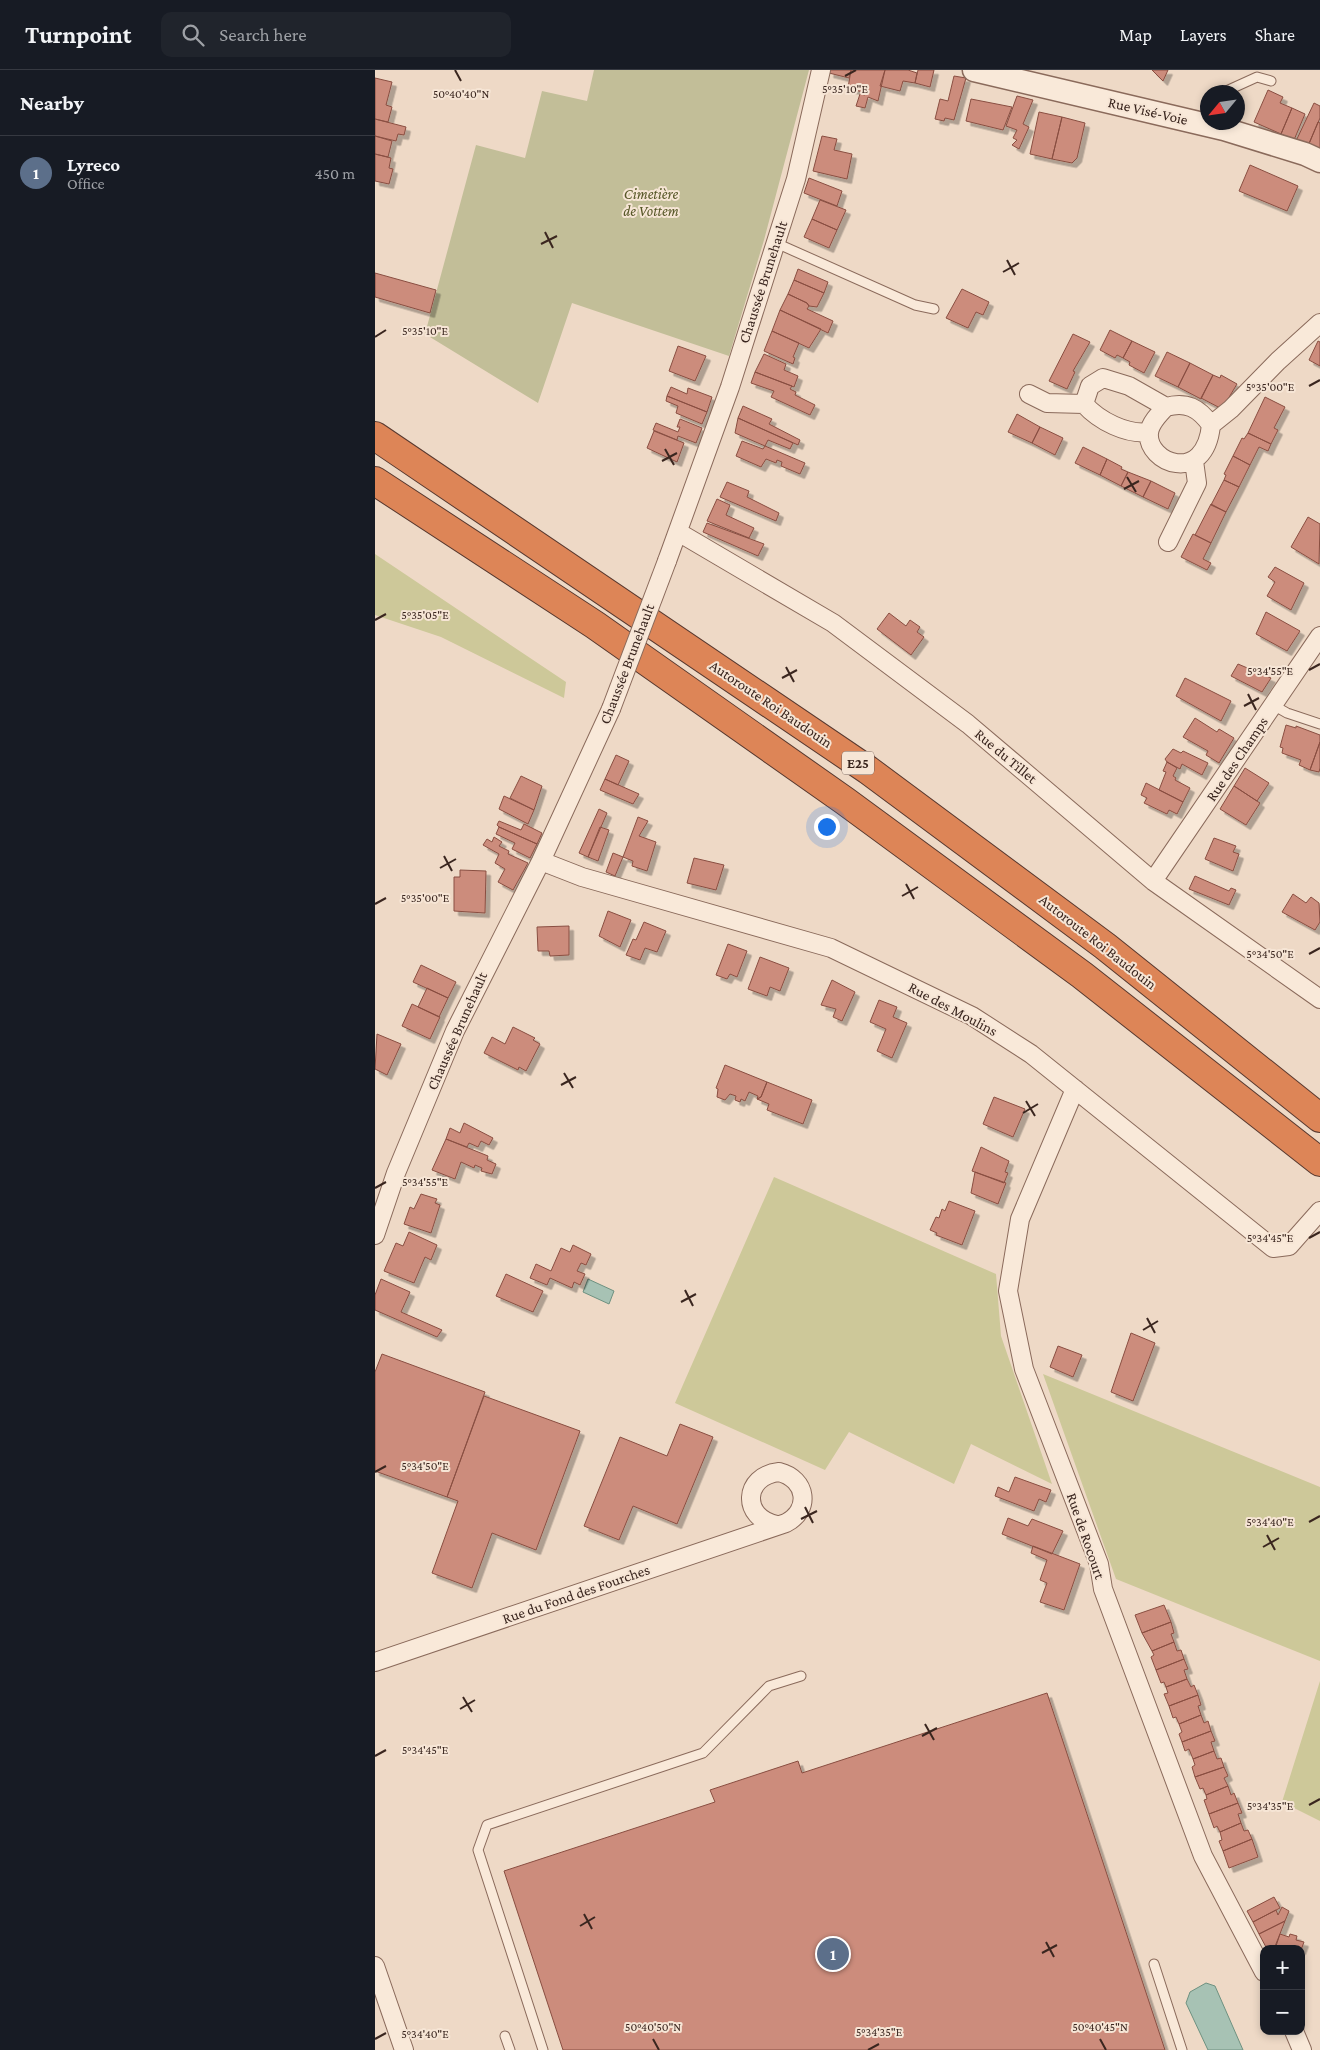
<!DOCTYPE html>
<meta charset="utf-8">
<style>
body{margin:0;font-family:"Crimson Pro",serif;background:#20242c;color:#f1f3f6}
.controls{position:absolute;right:15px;bottom:15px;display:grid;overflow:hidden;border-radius:10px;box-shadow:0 2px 8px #0003}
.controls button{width:45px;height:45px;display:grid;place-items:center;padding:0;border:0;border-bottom:1px solid #363941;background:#171b24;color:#f1f3f6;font:25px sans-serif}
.compass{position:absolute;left:825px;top:15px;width:45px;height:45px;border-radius:50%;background:#171b24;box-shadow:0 2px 8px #0003;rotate:241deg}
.you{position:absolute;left:451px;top:756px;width:18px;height:18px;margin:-12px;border:4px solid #fff;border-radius:50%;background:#1a73e8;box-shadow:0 0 0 8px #1a73e833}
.badge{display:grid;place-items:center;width:32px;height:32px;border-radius:50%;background:#2563eb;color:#fff;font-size:16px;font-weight:700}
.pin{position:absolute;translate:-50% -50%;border:2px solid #fff;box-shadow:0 1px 5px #0006}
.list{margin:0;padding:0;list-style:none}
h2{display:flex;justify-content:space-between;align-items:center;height:65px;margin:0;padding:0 20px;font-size:21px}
h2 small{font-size:16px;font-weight:400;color:#9ea1a6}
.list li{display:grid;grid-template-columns:32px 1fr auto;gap:15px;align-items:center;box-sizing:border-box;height:75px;padding:0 20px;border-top:1px solid #363941}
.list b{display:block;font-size:19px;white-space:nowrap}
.list p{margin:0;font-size:16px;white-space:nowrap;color:#9ea1a6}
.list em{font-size:16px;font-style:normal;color:#9ea1a6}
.icon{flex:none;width:28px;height:28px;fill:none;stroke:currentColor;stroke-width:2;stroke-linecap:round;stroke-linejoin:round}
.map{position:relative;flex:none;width:945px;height:1980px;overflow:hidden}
header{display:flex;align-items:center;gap:30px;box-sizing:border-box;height:70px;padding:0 25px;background:#171b24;border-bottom:1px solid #363941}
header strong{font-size:24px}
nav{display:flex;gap:28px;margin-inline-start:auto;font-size:18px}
.search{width:350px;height:45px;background:#20242c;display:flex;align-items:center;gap:12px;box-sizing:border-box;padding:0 18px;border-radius:10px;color:#9ea1a6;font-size:19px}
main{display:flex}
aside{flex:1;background:#171b24}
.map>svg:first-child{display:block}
</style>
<header>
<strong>Turnpoint</strong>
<div class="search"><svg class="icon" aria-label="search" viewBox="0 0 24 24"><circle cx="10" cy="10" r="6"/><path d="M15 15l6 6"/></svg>Search here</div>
<nav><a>Map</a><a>Layers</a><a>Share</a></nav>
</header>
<main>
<aside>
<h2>Nearby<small></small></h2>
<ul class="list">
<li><span class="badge" style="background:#5c6f8a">1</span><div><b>Lyreco</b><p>Office</p></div><em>450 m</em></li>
</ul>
</aside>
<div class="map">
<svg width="945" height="1980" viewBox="0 0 945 1980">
<defs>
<filter id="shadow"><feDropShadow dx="4.5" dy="4.5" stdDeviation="0" flood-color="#0004"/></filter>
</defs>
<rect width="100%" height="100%" fill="#eed9c6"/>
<path fill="#cdc899" d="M0,484L191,612L189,628L66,567L0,545Z
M399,1107L621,1204L626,1266L677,1414L596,1374L579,1414L474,1362L450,1400L300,1333Z
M668,1304L945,1417V1591L741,1509Z
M945,1611V1751L907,1732Z"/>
<path fill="#c2be98" d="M219,0H434L389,170L354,286L197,233L163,333L50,264L101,75L150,88L167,21L212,31Z"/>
<path fill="#a7c2b4" stroke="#6e9180" d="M213,1209L239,1221L234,1234L208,1222Z
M831,1913L840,1916L868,1980H833L811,1933L815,1922Z"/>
<path fill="#cc8c7c" stroke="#894e41" filter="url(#shadow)" d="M455,0H476L474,8L454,3Z
M476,0H510L503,31L493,27L490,38L481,36L485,24L490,25L491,23L473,18Z
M510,0H533L542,3L540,13L528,11L525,21L505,16Z
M543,0H559L555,17L540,13Z
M777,0H793L788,11Z
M579,6L591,8L579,50L570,48L569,51L560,49L565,29L573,31Z
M0,8L17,12L11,35L17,37L13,52L0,49Z
M893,20L908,27L905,33L917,38L906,64L879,52Z
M642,26L658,30L648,54L654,57L644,79L637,75L642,70L638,68L642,60L631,56Z
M596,29L637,37L628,60L591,51Z
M939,33L945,36V48L933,76L921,71Z
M917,38L930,44L919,70L906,64Z
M664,42L687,47L677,89L655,84Z
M687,47L710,53L702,88L697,93L677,89Z
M0,49L31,57L29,65L23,64L21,71L0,66Z
M943,52L945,53V80L933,76Z
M0,66L17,71L13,87L0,84Z
M447,66L462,69L459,80L477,84L472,109L438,101Z
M0,84L16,88L14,98L18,99L14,114L0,111Z
M875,95L923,116L912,141L864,121Z
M434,108L467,121L462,136L429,123Z
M445,130L471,140L462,160L437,149Z
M437,149L462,160L454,178L429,167Z
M423,199L453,212L449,223L419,210Z
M0,203L61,220L55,243L0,227Z
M419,210L449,223L442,237L434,236L432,233L413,224Z
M587,219L614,232L608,245L601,242L593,258L571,248Z
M413,224L432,233L434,236L432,239L458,251L453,263L405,240Z
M405,240L446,259L434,278L397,261Z
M735,260L757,271L748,288L742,285L740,288L725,280Z
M397,261L424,273L418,287L420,288L418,294L389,281Z
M698,264L715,272L698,301L700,302L692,319L674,311Z
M757,271L780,282L769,303L754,295L755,292L748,288Z
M943,271L945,272V296L934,290Z
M303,276L331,286L320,311L294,301Z
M792,282L815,293L803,317L780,306Z
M389,284L411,294L409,300L423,306L419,317L380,302Z
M815,293L838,305L826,329L803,317Z
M380,302L417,316L415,319L421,322L420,325L440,335L435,345L396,327L399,321L376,313Z
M838,305L845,308L846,305L862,314L847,339L826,328Z
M296,317L312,324L313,318L337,327L332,342L292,326Z
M292,326L332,342L327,354L301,343L303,336L291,331Z
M890,327L910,337L899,358L903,360L896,374L873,363Z
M368,336L397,349L394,354L425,370L423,375L363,348Z
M642,344L665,357L657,373L633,362Z
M363,348L418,373L415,379L393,370L390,376L360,363Z
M305,349L327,358L321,373L303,366L302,370L278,360L281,353L303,362L305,357H302Z
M665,357L688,368L680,385L657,373Z
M279,361L309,373L302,392L272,378Z
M873,363L896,374L893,381L884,377L875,395L858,386L867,368L869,369Z
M367,371L388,379L390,376L430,393L425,404L406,396L407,392L402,390L401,393L391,389L386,397L361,386Z
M708,377L732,389L725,405L700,393Z
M858,386L875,395L864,417L849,410L851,405L849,404Z
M732,389L747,397L746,399L753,402L746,416L725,405Z
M753,402L776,411L768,427L746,416Z
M849,410L864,417L851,442L836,435Z
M776,411L800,423L793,439L768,427Z
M352,412L374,421L372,427L404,443L401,451L345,427Z
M342,429L355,435L351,445L379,458L374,468L332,451Z
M836,434L851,442L836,473L820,465Z
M933,447L945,454L944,494L916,477Z
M332,453L389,474L383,486L328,462Z
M818,464L836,473L828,489L836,493L832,500L806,487Z
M900,497L929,513L916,540L892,526L900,512L893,507Z
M891,542L925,561L912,581L881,564Z
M514,543L531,556L535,550L545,557L542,562L549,567L536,585L502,559Z
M863,594L896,608L887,622L856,606Z
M810,608L856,631L846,651L801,626Z
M820,648L842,662L844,659L859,668L844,693L831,685L833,681L808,667Z
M911,655L921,658V656L945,665V672L935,700L924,695L926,690L907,683L908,678L905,677Z
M945,672V698L944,702L935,700Z
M798,679L806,683L808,681L833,693L827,705L807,694L805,699L792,692L790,689Z
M241,685L254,691L243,715L230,709Z
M792,692L802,698L798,706L801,708L800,710L815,718L808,732L784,720L791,702L788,701Z
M870,698L894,713L882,731L859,716Z
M146,706L167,716L159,740L135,728Z
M230,709L264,724L258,734L225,720Z
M771,713L808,732L802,744L794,740L792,744L769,733L772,728L766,725Z
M859,716L885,733L871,755L845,739Z
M129,726L159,740L153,754L124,739Z
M224,739L232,743L213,787L204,783Z
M263,747L273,751L264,766L281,772L272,801L257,796L258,791L248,787Z
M124,751L146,760L149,754L167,763L162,774L124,757L122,755Z
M124,757L162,774L155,788L137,779L140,773L121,764Z
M225,757L234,760L223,791L213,787Z
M119,767L127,772L124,776L134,781L133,784L153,793L138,820L123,812L130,799L120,793L124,784L108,775L112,769L117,772Z
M839,768L861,776L858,782L864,784L858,801L830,789Z
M238,783L248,787L240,806L231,802Z
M319,788L349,795L341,820L312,813Z
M85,800L111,801L110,843L79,841V807H85Z
M820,806L854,821L856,818L861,820L854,835L814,819Z
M918,824L931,833L936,827L944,833L945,852L940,860L907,842Z
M233,841L256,850L245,877L224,866Z
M269,852L291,861L282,882L270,878L265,890L251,885L258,869L261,870Z
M194,856V885L175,886L174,881H163L162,857Z
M353,874L372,881L362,907L355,904L352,909L341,905Z
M385,887L414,898L405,921L395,917L392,926L373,919Z
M46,895L81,912L73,928L38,912Z
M457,910L480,922L467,951L458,947L461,939L446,935Z
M52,918L73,928L64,947L43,937Z
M504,930L522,937L518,947L532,953L517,988L502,981L511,959L495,952Z
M37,934L65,947L55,969L27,956Z
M138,957L160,968L158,970L165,974L151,1001L144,997L143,1000L109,983L117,967L130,974Z
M2,964L26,974L12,1005L0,999Z
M350,995L392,1012L386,1027L382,1029L383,1026L374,1022L370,1031L366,1029L365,1032L360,1030L361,1026L355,1024L350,1030L342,1027L343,1019L341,1018Z
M392,1012L437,1030L428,1054L392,1040L394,1034L382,1029L386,1027Z
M619,1027L650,1039L638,1067L608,1054Z
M89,1053L118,1068L114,1075L106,1071L103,1077L94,1073L92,1077L71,1069L75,1058L85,1063Z
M71,1069L113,1086L112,1090L121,1094L117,1104L106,1101L107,1098L100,1095L99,1098L86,1092L80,1109L57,1100Z
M606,1077L634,1091L630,1102L633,1103L629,1113L597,1101Z
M600,1102L631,1113L623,1134L596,1123Z
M46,1124L62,1129L60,1133L65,1135L56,1163L29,1154L35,1137L39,1139Z
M574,1131L600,1141L587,1175L561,1165L562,1163L555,1160L561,1147L564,1148L567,1139L570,1141Z
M34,1162L62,1175L56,1190L50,1187L39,1213L9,1201L21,1173L28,1176Z
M198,1175L216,1184L211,1195L206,1193L202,1201L210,1204L205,1215L199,1212L197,1218L175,1208L172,1215L155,1208L161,1194L176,1201L186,1178L195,1182Z
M131,1204L168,1221L158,1242L121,1226Z
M6,1209L35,1222L26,1242L67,1260L62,1267L0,1240V1225Z
M756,1263L780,1273L758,1331L736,1322Z
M683,1276L707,1285L698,1307L675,1297Z
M7,1284L110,1322L72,1427L0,1401V1302Z
M109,1326L205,1361L161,1480L117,1463L97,1518L57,1503L83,1431L72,1427Z
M305,1354L338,1367L302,1454L258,1436L244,1470L209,1456L245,1367L292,1386Z
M640,1407L676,1420L671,1432L664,1429L659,1441L620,1426L623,1417L634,1422Z
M633,1448L653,1456L657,1449L688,1461L677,1484L627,1464Z
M658,1476L705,1494L689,1540L665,1532L672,1513L665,1510L672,1490L656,1483Z
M789,1535L796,1552L767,1563L760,1545Z
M796,1552L799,1563L796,1564L799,1572L777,1581L767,1563Z
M799,1572L802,1581L806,1580L809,1589L781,1600L776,1587L779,1585L777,1581Z
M809,1589L813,1599L809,1600L812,1609L791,1617L789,1612L786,1613L781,1600Z
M812,1609L816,1617L819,1615L823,1625L794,1636L789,1624L793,1623L791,1617Z
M672,1623L790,1980H188L129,1801L340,1732L335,1720L423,1691L427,1703Z
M823,1625L826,1635L823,1636L826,1645L804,1654L801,1647L798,1648L794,1636Z
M826,1645L829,1653L833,1651L836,1661L807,1672L804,1664L807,1662L804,1654Z
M836,1661L840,1671L836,1672L839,1681L818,1689L814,1679L810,1681L807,1672Z
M839,1681L842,1689L846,1688L849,1697L820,1707L817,1697L820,1695L818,1689Z
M849,1697L853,1706L849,1708L853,1716L831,1725L828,1718L825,1719L820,1707Z
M853,1716L856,1725L859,1723L863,1733L834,1744L829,1730L832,1729L831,1725Z
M863,1733L867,1743L863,1744L866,1753L845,1762L842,1756L839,1758L834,1744Z
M866,1753L869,1761L873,1760L877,1769L848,1781L844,1771L847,1770L845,1762Z
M877,1769L883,1787L854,1798L848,1781Z
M899,1827L905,1838L878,1852L872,1841Z
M907,1837L914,1841L910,1851L884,1864L878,1852L901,1840L903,1845Z
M910,1851L899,1879H892L884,1864Z
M905,1864L914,1867L915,1864L922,1866L921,1870L929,1872L926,1880L900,1879Z"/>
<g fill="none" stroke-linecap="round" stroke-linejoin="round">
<defs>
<path id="service" d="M849,22L882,7L896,11
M401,173L540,235L559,239
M898,635L912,643L945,654
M779,1894L807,1980
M130,1966L135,1980
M168,1980L103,1780L112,1755L328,1683L394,1616L426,1606"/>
<path id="minor" d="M654,324L672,333L709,334
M836,355C824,338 811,331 791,337C784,344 775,353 774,363C771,393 830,416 836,355L856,339L903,291L945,253
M774,362C752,365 724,351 709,334L715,316L728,308L754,316L791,337
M303,462L458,553L593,654L778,811L945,929
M793,472L822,413L819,391
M292,491L355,317L421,109L446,0
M166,791L207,807L456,878L597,946L656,984L898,1178L914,1176L945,1141
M778,811L945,566
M700,1019L645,1149L633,1221L649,1299L724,1494L728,1519L828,1786L889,1902
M0,1165L21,1103L80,961L166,791L236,639
M0,1592L411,1453C436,1440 432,1409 404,1402C368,1406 366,1448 402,1455
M0,1896L29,1980
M919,1961L927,1980"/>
<path id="tertiary" d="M599,0L849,59L930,84L945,91"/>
<path id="motorway" d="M0,366L493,700L730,876L945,1048
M0,411L220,555L470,731L707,905L945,1092"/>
</defs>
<use href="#service" stroke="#8a6a5b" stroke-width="11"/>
<use href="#minor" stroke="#8a6a5b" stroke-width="20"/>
<use href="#tertiary" stroke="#8a6a5b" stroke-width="25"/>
<use href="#motorway" stroke="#58392f" stroke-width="30"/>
<use href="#service" stroke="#f9e9d9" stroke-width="9"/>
<use href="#minor" stroke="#f9e9d9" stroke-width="18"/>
<use href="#tertiary" stroke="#f9e9d9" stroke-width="22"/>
<use href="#motorway" stroke="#dd8557" stroke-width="28"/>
<defs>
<path id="minor-bridge" d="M236,639L292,491"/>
</defs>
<use href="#minor-bridge" stroke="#8a6a5b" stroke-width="20" stroke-linecap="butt"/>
<use href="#minor-bridge" stroke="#f9e9d9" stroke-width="18"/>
</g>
<path fill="none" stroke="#3a261f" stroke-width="2" d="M80,0L86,11M470,6L481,0M170,162L178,178M166,174L182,166M632,190L640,205M628,202L644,193M0,267L11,260M934,316L945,310M290,379L299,395M287,391L302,383M752,407L761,422M749,419L764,411M0,550L11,544M411,597L419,612M934,600L945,594M407,608L422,600M873,624L881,640M869,636L884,628M69,786L77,801M65,798L81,789M531,814L539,829M527,826L543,817M0,834L11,828M934,884L945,878M189,1003L198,1018M186,1015L201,1007M651,1031L660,1046M648,1043L663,1034M0,1118L11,1112M934,1168L945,1162M310,1220L318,1236M306,1232L321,1224M772,1248L780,1263M768,1260L783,1251M0,1402L11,1396M430,1437L438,1453M426,1449L442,1441M934,1452L945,1446M892,1465L900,1480M888,1477L904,1468M88,1627L97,1642M85,1639L100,1630M550,1654L559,1670M547,1666L562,1658M0,1686L11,1680M934,1735L945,1729M209,1844L217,1859M205,1856L220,1847M671,1872L679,1887M667,1883L682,1875M0,1969L11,1963M278,1969L284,1980M725,1969L731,1980M493,1980L504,1974"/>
<g text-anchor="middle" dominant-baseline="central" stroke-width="4" stroke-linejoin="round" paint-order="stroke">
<rect fill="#f6e5d5" stroke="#725f56" stroke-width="1" x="467" y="681.5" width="32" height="23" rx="4"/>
<g font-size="14" font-weight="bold" fill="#3a261f">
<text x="483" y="693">E25</text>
</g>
<g font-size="15" fill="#3a261f" stroke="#f6e5d5">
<text transform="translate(773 41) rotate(13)">Rue Visé-Voie</text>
<text transform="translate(388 212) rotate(-72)">Chaussée Brunehault</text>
<text transform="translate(252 594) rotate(-69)">Chaussée Brunehault</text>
<text transform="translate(396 634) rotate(34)">Autoroute Roi Baudouin</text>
<text transform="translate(631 686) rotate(40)">Rue du Tillet</text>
<text transform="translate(862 689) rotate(-56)">Rue des Champs</text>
<text transform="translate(723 872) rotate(38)">Autoroute Roi Baudouin</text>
<text transform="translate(578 939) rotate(28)">Rue des Moulins</text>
<text transform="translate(82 961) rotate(-66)">Chaussée Brunehault</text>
<text transform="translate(711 1466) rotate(71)">Rue de Rocourt</text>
<text transform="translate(201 1524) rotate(-19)">Rue du Fond des Fourches</text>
</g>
<g font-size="15" font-style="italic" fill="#555626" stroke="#f6e5d5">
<text x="276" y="124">Cimetière<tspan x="276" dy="17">de Vottem</tspan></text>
</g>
</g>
<g font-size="12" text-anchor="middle" fill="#3a261f" stroke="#f6e5d5" stroke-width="4" stroke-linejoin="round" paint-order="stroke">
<text x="470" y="23">5°35'10"E</text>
<text x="86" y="28">50°40'40"N</text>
<text x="50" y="265">5°35'10"E</text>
<text x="895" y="321">5°35'00"E</text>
<text x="50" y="549">5°35'05"E</text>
<text x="895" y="605">5°34'55"E</text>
<text x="50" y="832">5°35'00"E</text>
<text x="895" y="888">5°34'50"E</text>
<text x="50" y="1116">5°34'55"E</text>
<text x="895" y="1172">5°34'45"E</text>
<text x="50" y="1400">5°34'50"E</text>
<text x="895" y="1456">5°34'40"E</text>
<text x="50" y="1684">5°34'45"E</text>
<text x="895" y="1740">5°34'35"E</text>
<text x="278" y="1961">50°40'50"N</text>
<text x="725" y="1961">50°40'45"N</text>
<text x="504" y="1966">5°34'35"E</text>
<text x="50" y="1968">5°34'40"E</text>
</g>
</svg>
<div class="controls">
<button>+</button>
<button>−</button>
</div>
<svg class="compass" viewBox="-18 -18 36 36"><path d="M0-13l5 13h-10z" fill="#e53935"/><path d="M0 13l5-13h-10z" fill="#9ea1a6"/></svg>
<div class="you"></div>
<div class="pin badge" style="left:458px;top:1884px;background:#5c6f8a">1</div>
</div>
</main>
